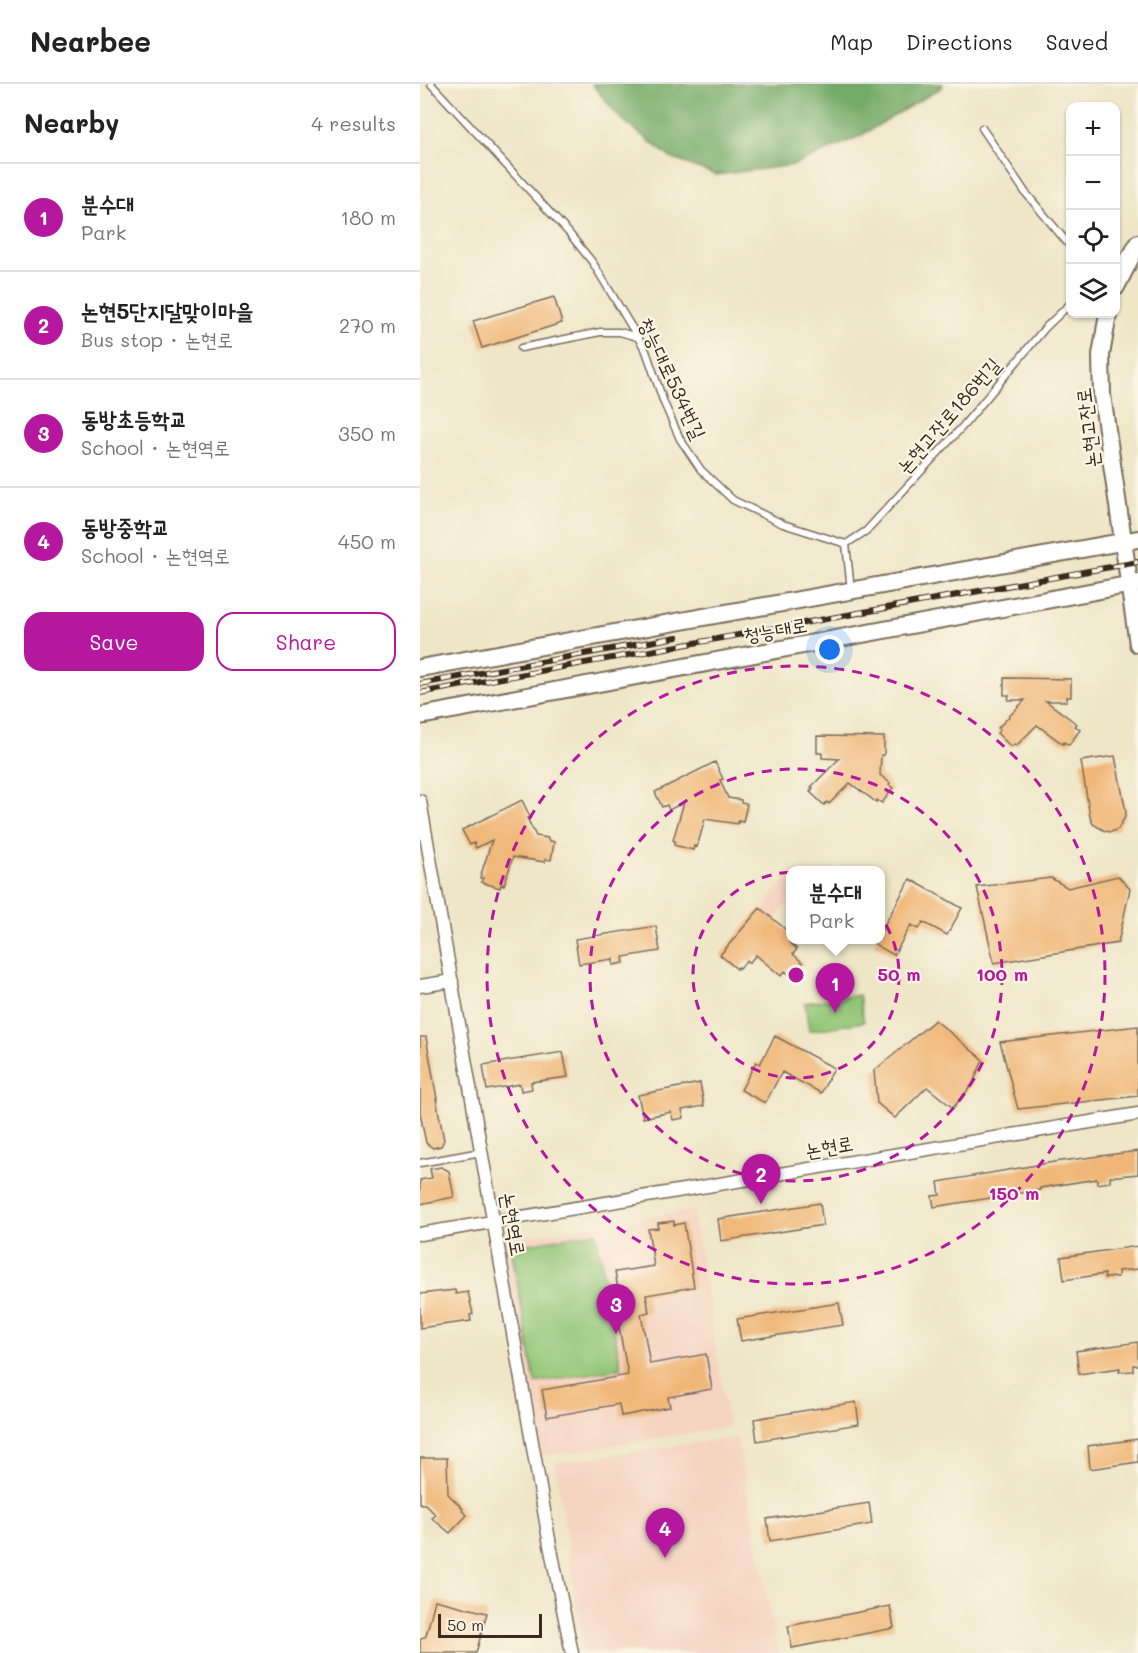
<!DOCTYPE html>
<meta charset="utf-8">
<style>
body{margin:0;font-family:Mali,"Poor Story",sans-serif;background:#f6f6f6;color:#222}
.controls{position:absolute;right:18px;top:18px;display:grid;overflow:hidden;border-radius:12px;box-shadow:0 2px 4px #0004}
.controls button{width:54px;height:54px;display:grid;place-items:center;padding:0;border:0;border-bottom:2px solid #e0e0e0;background:#fff;color:#222;font:30px sans-serif}
.scale{position:absolute;left:18px;bottom:15px;width:104px;box-sizing:border-box;padding-left:6px;border:3px solid #3b2a1e;border-top:0;font-size:16px;line-height:21px;white-space:nowrap;color:#3b2a1e;-webkit-text-stroke:4px #fcf5e5;paint-order:stroke}
.you{position:absolute;left:410px;top:566px;width:21px;height:21px;margin:-15px;border:4px solid #fff;border-radius:50%;background:#1a73e8;box-shadow:0 0 0 9px #1a73e833}
.badge{display:grid;place-items:center;width:39px;height:39px;border-radius:50%;background:#b5179e;color:#fff;font-size:20px;font-weight:700}
.pin{position:absolute;translate:-50% -50px;filter:drop-shadow(0 2px 3px #0008)}
.pin::after{content:'';position:absolute;top:32px;width:21px;height:18px;background:inherit;clip-path:polygon(0 0,100% 0,50% 100%)}
.popup{position:absolute;left:366px;top:782px;width:99px;height:78px;box-sizing:border-box;display:grid;place-content:center;border-radius:12px;background:#fff;filter:drop-shadow(0 2px 4px #0005);font-size:20px;white-space:nowrap;color:#767676}
.popup b{font-size:22px;color:#222}
.popup::after{content:'';position:absolute;left:50%;top:100%;margin-left:-12px;border:12px solid transparent;border-top-color:#fff}
.list{margin:0;padding:0;list-style:none}
h2{display:flex;justify-content:space-between;align-items:center;height:78px;margin:0;padding:0 24px;font-size:26px}
h2 small{font-size:20px;font-weight:400;color:#767676}
.list li{display:grid;grid-template-columns:39px 1fr auto;gap:18px;align-items:center;box-sizing:border-box;height:108px;padding:0 24px;border-top:2px solid #e0e0e0}
.list b{display:block;font-size:22px;white-space:nowrap}
.list p{margin:0;font-size:20px;white-space:nowrap;color:#767676}
.list em{font-size:20px;font-style:normal;color:#767676}
.actions{display:flex;gap:12px;padding:18px 24px}
.actions a{flex:1;padding:14px 0;border:2px solid #b5179e;border-radius:18px;text-align:center;font-size:21px;color:#b5179e}
.actions .main{background:#b5179e;color:#fff}
.icon{flex:none;width:33px;height:33px;fill:none;stroke:currentColor;stroke-width:2;stroke-linecap:round;stroke-linejoin:round}
.map{position:relative;flex:none;width:718px;height:1569px;overflow:hidden}
header{display:flex;align-items:center;gap:36px;box-sizing:border-box;height:84px;padding:0 30px;background:#fff;border-bottom:2px solid #e0e0e0}
header strong{font-size:28px}
nav{display:flex;gap:33px;margin-inline-start:auto;font-size:21px}
main{display:flex}
aside{flex:1;background:#fff}
.map>svg:first-child{display:block}
</style>
<header>
<strong>Nearbee</strong>
<nav><a>Map</a><a>Directions</a><a>Saved</a></nav>
</header>
<main>
<aside>
<h2>Nearby<small>4 results</small></h2>
<ul class="list">
<li><span class="badge">1</span><div><b>분수대</b><p>Park</p></div><em>180 m</em></li>
<li><span class="badge">2</span><div><b>논현5단지달맞이마을</b><p>Bus stop · 논현로</p></div><em>270 m</em></li>
<li><span class="badge">3</span><div><b>동방초등학교</b><p>School · 논현역로</p></div><em>350 m</em></li>
<li><span class="badge">4</span><div><b>동방중학교</b><p>School · 논현역로</p></div><em>450 m</em></li>
</ul>
<div class="actions"><a class="main">Save</a><a>Share</a></div>
</aside>
<div class="map">
<svg width="718" height="1569" viewBox="0 0 718 1569">
<rect width="100%" height="100%" fill="#fcf5e5"/>
<filter id="ink" filterUnits="userSpaceOnUse"><feTurbulence type="fractalNoise" baseFrequency=".0167" numOctaves="2"/><feDisplacementMap in="SourceGraphic" scale="12" xChannelSelector="R" yChannelSelector="G"/><feConvolveMatrix kernelMatrix="1 2 1 2 8 2 1 2 1" color-interpolation-filters="sRGB"/></filter>
<filter id="wash" filterUnits="userSpaceOnUse"><feTurbulence type="fractalNoise" baseFrequency=".008" numOctaves="4" result="noise"/><feDisplacementMap in="SourceGraphic" scale="24" xChannelSelector="R" yChannelSelector="G"/><feGaussianBlur stdDeviation="1.35" result="paint"/><feColorMatrix in="noise" values="0 0 0 0 0 0 0 0 0 0 0 0 0 0 0 0 0 1.4 0 .05"/><feComposite in="paint" operator="in"/></filter>
<g filter="url(#wash)">
<rect width="100%" height="100%" fill="#efe6c8"/>
<path fill="#f5d3c1" d="M370,793V814L349,845L337,838L350,814L365,796Z
M273,1126L309,1343L119,1373L83,1156Z
M317,1353L358,1569H164L135,1379Z"/>
<path fill="#92c677" stroke="#66784a" stroke-width="1.5" d="M439,911L444,938L389,947L385,919Z
M176,1148L201,1284L115,1299L91,1163Z"/>
<path fill="#75ab68" stroke="#586a43" stroke-width="1.5" d="M172,0H523L521,4L440,52L374,81L296,91L251,74L199,33Z"/>
<g id="blocks">
<path fill="#f0b778" d="M134,213L142,239L62,264L53,237Z
M584,594L651,595V613H647V617H626L657,640L655,642L660,646L649,661L644,658L643,660L617,641L596,662L594,660L591,663L577,649L580,646L578,644L605,616H588L589,611H584Z
M397,652L464,653V671H461L460,691L470,699L469,701L473,704L462,719L457,716L456,718L430,699L409,720L407,718L404,721L390,708L393,704L391,703L419,675L402,674V669H397Z
M695,672L706,728L705,733L698,745L691,748L685,747L673,740L670,733L661,677Z
M295,678L303,695L300,696L308,714L321,716V719L327,720L323,738L318,737V740L285,735L277,763L274,762L273,766L254,761L255,757L253,756L264,718L249,726L247,721L242,723L235,708Z
M102,716L110,733L107,734L116,752L128,754V756L134,758L131,776L125,775V778L93,773L84,801L81,800L80,804L61,798L63,794H60L72,756L56,764L54,759L50,761L42,746Z
M698,792L710,805L698,859L574,879L557,803L631,794L648,804Z
M490,795L542,824L527,851L503,838L499,845L491,841L474,871L454,860L456,855H460V849Z
M340,824L370,849L369,858L377,865L373,870L383,879L372,893L365,887L361,892L336,871L329,879L327,876L320,884L318,883L317,885L300,871Z
M236,842L240,867L203,873L204,879L193,881V875L159,880L155,855Z
M515,936L563,976L552,1001L533,1024L507,1003L475,1034L457,1019L454,987Z
M718,942V1012L598,1025L580,958Z
M355,952L414,984L401,1009L362,988L345,1019L321,1006L336,978L340,980Z
M0,953H6L17,1015H16L24,1056L21,1062L13,1064L6,1059L0,1029Z
M143,968L148,993L111,998L112,1005L101,1007L100,1000L67,1006L63,981Z
M280,999L284,1022L262,1026L264,1034L253,1036L251,1028L223,1034L218,1011Z
M718,1067V1090L690,1093V1098L677,1100V1095L620,1104V1106L514,1123L512,1112L520,1111L518,1098L634,1078Z
M21,1083L29,1087L34,1113L0,1120V1096L12,1094L10,1085Z
M400,1119L403,1141L301,1157L298,1135Z
M254,1137V1141L264,1139L274,1203L226,1211L229,1228L221,1230L230,1280L286,1270L292,1305L248,1313L250,1323L201,1332L199,1320L127,1333L122,1306L208,1291L193,1212L199,1211L195,1188L234,1182L228,1145L238,1144V1139Z
M718,1162V1185L698,1187V1193L684,1194L685,1190L644,1196L641,1173Z
M35,1206L36,1210L48,1208L53,1230L50,1231L51,1237L0,1244V1210Z
M419,1219L423,1241L321,1257L317,1235Z
M718,1258V1281H713V1287L699,1288L700,1284L659,1290L656,1267Z
M436,1318L439,1340L337,1357L334,1335Z
M718,1355V1378L670,1385L668,1362Z
M0,1374H27L28,1410L43,1425L42,1427L47,1431L30,1449L12,1434L16,1431L5,1420H0Z
M449,1419L452,1440L350,1457L347,1435Z
M15,1516L67,1529L56,1569H0V1556L6,1552Z
M470,1522L474,1544L372,1564L368,1542Z"/>
</g>
</g>
<g filter="url(#ink)">
<use href="#blocks" fill-opacity="0" stroke="#7a6c5a" stroke-width="1.5"/>
<g fill="none" stroke-linecap="round" stroke-linejoin="round">
<defs>
<path id="lane" d="M11,0L149,149L173,179L226,267L244,319L260,355L281,386L313,416L363,440L426,460L431,506
M562,44L605,108L650,162
M696,180L706,170
M101,264L180,248H200L217,253
M426,460L446,447L543,342L625,244L650,220
M0,1079L61,1068"/>
<path id="street" d="M0,717L130,1461L152,1569
M0,902L32,897
M0,1150L718,1030"/>
<path id="secondary" d="M696,203L718,159
M688,230L681,271L682,311L718,560
M0,584L718,455
M0,632L718,499"/>
</defs>
<use href="#lane" stroke="#7a6c5a" stroke-width="9"/>
<use href="#street" stroke="#7a6c5a" stroke-width="15"/>
<use href="#secondary" stroke="#7a6c5a" stroke-width="20"/>
<use href="#lane" stroke="#fff" stroke-width="6"/>
<use href="#street" stroke="#fff" stroke-width="12"/>
<use href="#secondary" stroke="#fff" stroke-width="16"/>
<defs>
<path id="rail" d="M0,600L257,553
M0,609L718,478"/>
</defs>
<use href="#rail" stroke="#3b2a1e" stroke-width="6"/>
<use href="#rail" stroke="#fcf5e5" stroke-width="4" stroke-dasharray="11" stroke-linecap="butt"/>
</g>
</g>
<g fill="none" stroke="#b5179e" stroke-width="3" stroke-dasharray="10 8">
<circle cx="376" cy="891" r="103"/>
<circle cx="376" cy="891" r="206"/>
<circle cx="376" cy="891" r="309"/>
</g>
<g text-anchor="middle" dominant-baseline="central" stroke-width="4.5" stroke-linejoin="round" paint-order="stroke">
<g font-size="20" fill="#3b2a1e" stroke="#fcf5e5">
<text transform="translate(253 294) rotate(65)">청능대로534번길</text>
<text transform="translate(528 331) rotate(-49)">논현고잔로186번길</text>
<text transform="translate(667 344) rotate(-97)">논현고잔로</text>
<text transform="translate(355 545) rotate(-10)">청능대로</text>
<text transform="translate(409 1062) rotate(-10)">논현로</text>
<text transform="translate(94 1140) rotate(80)">논현역로</text>
</g>
</g>
<circle cx="376" cy="891" r="9" fill="#b5179e" stroke="#fcf5e5" stroke-width="3"/>
<g font-size="18" text-anchor="middle" font-weight="bold" fill="#b5179e" stroke="#fcf5e5" stroke-width="4.5" stroke-linejoin="round" paint-order="stroke">
<text x="479" y="897">50 m</text>
<text x="582" y="897">100 m</text>
<text x="594" y="1116">150 m</text>
</g>
</svg>
<div class="controls">
<button>+</button>
<button>−</button>
<button><svg class="icon" aria-label="locate" viewBox="0 0 24 24"><circle cx="12" cy="12" r="6"/><path d="M12 2v4M12 18v4M2 12h4M18 12h4"/></svg></button>
<button><svg class="icon" aria-label="layers" viewBox="0 0 24 24"><path d="M12 4l9 5-9 5-9-5zM3 14l9 5 9-5"/></svg></button>
</div>
<div class="scale">50 m</div>
<div class="you"></div>
<div class="pin badge" style="left:415px;top:929px">1</div>
<div class="popup"><b>분수대</b>Park</div>
<div class="pin badge" style="left:341px;top:1120px">2</div>
<div class="pin badge" style="left:196px;top:1250px">3</div>
<div class="pin badge" style="left:245px;top:1474px">4</div>
</div>
</main>
